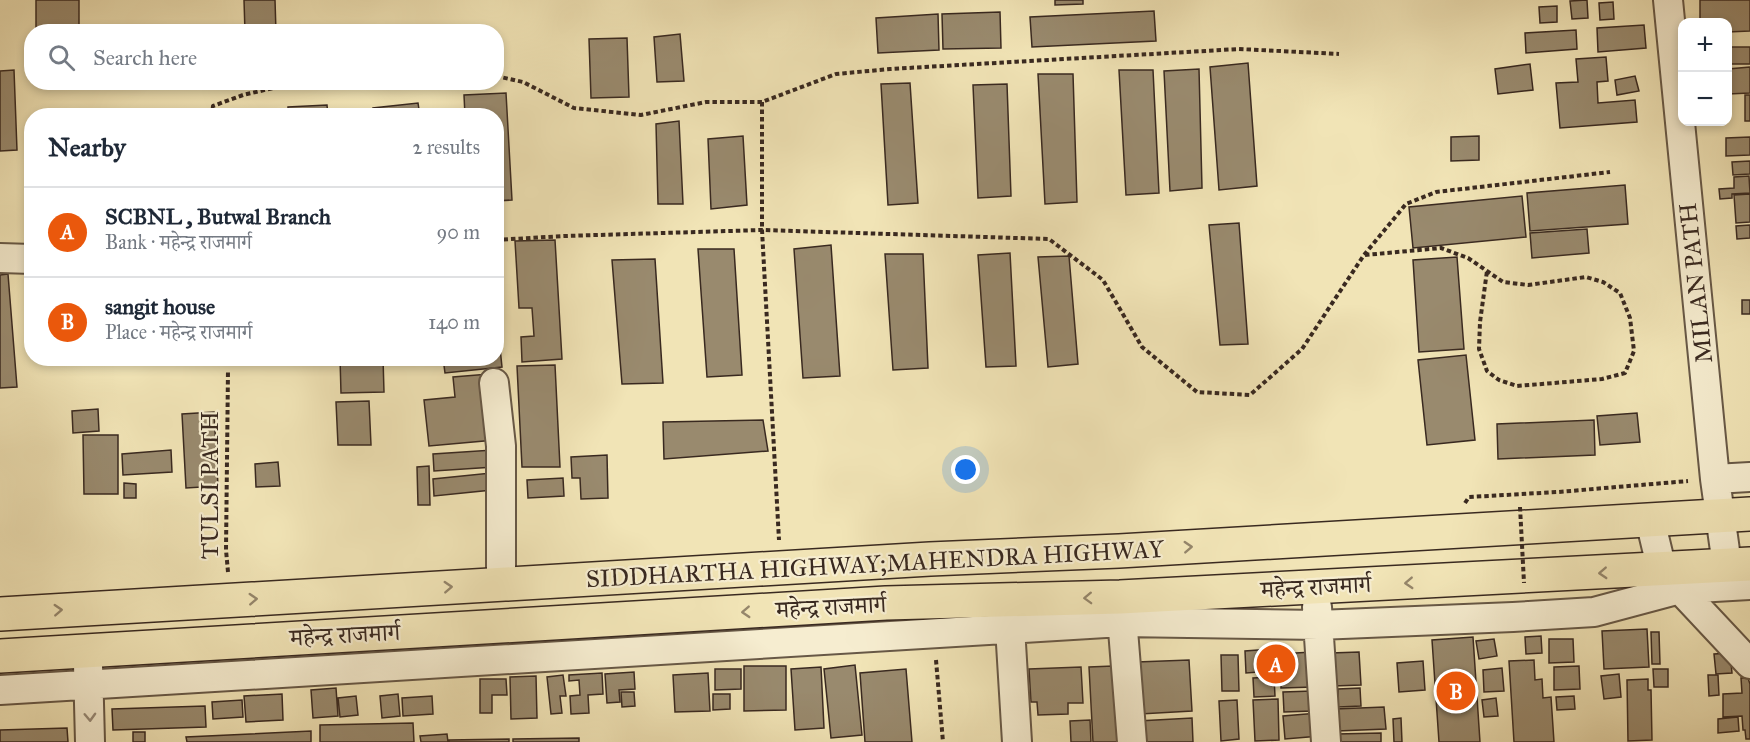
<!DOCTYPE html>
<meta charset="utf-8">
<style>
body{margin:0;font-family:"IM FELL Great Primer","Noto Serif Devanagari",serif;background:#f6f6f7;color:#1f2937}
.controls{position:absolute;right:18px;top:18px;display:grid;overflow:hidden;border-radius:12px;box-shadow:0 3px 9px #0003}
.controls button{width:54px;height:54px;display:grid;place-items:center;padding:0;border:0;border-bottom:2px solid #e0e1e3;background:#fff;color:#1f2937;font:30px sans-serif}
.you{position:absolute;left:966px;top:470px;width:21px;height:21px;margin:-15px;border:4px solid #fff;border-radius:50%;background:#1a73e8;box-shadow:0 0 0 9px #1a73e833}
.badge{display:grid;place-items:center;width:39px;height:39px;border-radius:50%;background:#ea580c;color:#fff;font-size:20px;font-weight:700}
.pin{position:absolute;translate:-50% -50%;border:3px solid #fff;box-shadow:0 2px 6px #0006}
.list{margin:0;padding:0;list-style:none}
h2{display:flex;justify-content:space-between;align-items:center;height:78px;margin:0;padding:0 24px;font-size:26px}
h2 small{font-size:20px;font-weight:400;color:#747a83}
.list li{display:grid;grid-template-columns:39px 1fr auto;gap:18px;align-items:center;box-sizing:border-box;height:90px;padding:0 24px;border-top:2px solid #e0e1e3}
.list b{display:block;font-size:22px;white-space:nowrap}
.list p{margin:0;font-size:20px;white-space:nowrap;color:#747a83}
.list em{font-size:20px;font-style:normal;color:#747a83}
.icon{flex:none;width:33px;height:33px;fill:none;stroke:currentColor;stroke-width:2;stroke-linecap:round;stroke-linejoin:round}
.map{position:relative;flex:none;width:1750px;height:742px;overflow:hidden}
.search{position:absolute;background:#fff;box-shadow:0 3px 9px #0003;left:24px;top:24px;width:480px;height:66px;display:flex;align-items:center;gap:15px;box-sizing:border-box;padding:0 21px;border-radius:24px;color:#747a83;font-size:22px}
.panel{position:absolute;background:#fff;box-shadow:0 3px 9px #0003;left:24px;top:108px;width:480px;height:258px;border-radius:24px}
.map>svg:first-child{display:block}
</style>
<div class="map">
<svg width="1750" height="742" viewBox="0 0 1750 742">
<rect width="100%" height="100%" fill="#f1e4b6"/>
<filter id="stains"><feTurbulence type="fractalNoise" baseFrequency=".00333" numOctaves="4"/><feColorMatrix values="0 0 0 0 .2 0 0 0 0 .09 0 0 0 0 .02 0 0 0 .5 -.17"/></filter>
<radialGradient id="worn" r=".72"><stop offset=".6" stop-color="#630" stop-opacity="0"/><stop offset="1" stop-color="#630" stop-opacity=".3"/></radialGradient>
<path fill="#998a6e" stroke="#392920" stroke-width="1.5" d="M36,0H79V32H36Z
M244,0H275L276,32H245Z
M1055,0H1083V4L1055,5Z
M1587,0L1588,18L1572,19L1570,1Z
M1700,0H1750V31L1728,32V22H1700Z
M1613,2L1614,19L1600,20L1599,3Z
M1557,6V22L1540,23L1539,7Z
M1154,11L1156,41L1032,47L1030,17Z
M1000,12L1001,48L943,49L942,14Z
M938,14L939,50L878,53L876,18Z
M1644,25L1646,48L1598,52L1597,28Z
M1576,30L1577,49L1526,53L1525,33Z
M680,34L684,81L657,82L654,37Z
M1728,36H1731V47H1750V64H1728Z
M627,38L629,97L591,98L589,39Z
M1606,57L1608,81L1597,82L1598,103L1635,100L1637,122L1560,128L1556,83L1578,82L1576,59Z
M1248,63L1257,186L1219,190L1210,67Z
M1530,64L1533,90L1498,94L1495,69Z
M1750,67V93L1728,94V69Z
M1199,69L1202,188L1170,191L1164,71Z
M14,70L17,150L0,151V71Z
M1119,70H1153L1159,193L1126,195Z
M1038,74H1073L1077,202L1045,204Z
M1635,76L1639,91L1617,95L1615,80Z
M910,83L918,203L888,205L881,84Z
M1007,84L1011,196L978,198L973,85Z
M506,93L512,200L496,201V116H465L464,95Z
M1745,95H1750V121H1745Z
M418,103L420,116H374L373,108Z
M327,105L328,116H288V107Z
M679,121L683,204H658L656,124Z
M743,136L747,205L711,209L708,139Z
M1479,136V160L1451,161V137Z
M1750,137V155L1726,156V138Z
M1750,161V174L1733,175L1732,162Z
M1749,176L1750,193L1732,194V198L1720,199L1719,189L1734,188V177Z
M1625,185L1628,224L1530,231L1527,193Z
M1750,194V222L1736,223L1734,195Z
M1522,196L1526,237L1413,248L1409,207Z
M1239,223L1248,344L1220,345L1209,225Z
M1750,225V238L1737,239L1736,226Z
M1587,229L1589,253L1532,258L1530,233Z
M555,240L562,359L522,362L521,337L534,336L532,308H519L515,241Z
M831,245L840,376L803,378L794,249Z
M698,249H734L742,375L707,377Z
M1010,253L1016,366L986,367L978,255Z
M885,254H923L928,368L893,370Z
M1069,256L1078,364L1048,367L1038,257Z
M1457,257L1464,349L1419,352L1413,260Z
M655,259L663,383L622,384L612,260Z
M8,274L17,387L0,388V275Z
M1742,300H1750V314H1742Z
M496,309L502,367L445,373L443,358H496Z
M1466,355L1475,440L1427,445L1418,360Z
M340,358H383L384,392L341,393Z
M555,365L560,467H522L517,366Z
M489,374L495,440L429,446L424,400L455,397L453,377Z
M369,401L371,445H338L336,402Z
M98,409L99,431L73,433L72,411Z
M214,412L218,486L186,488L182,414Z
M1637,413L1640,442L1600,445L1597,416Z
M763,420L768,451L664,459L663,422Z
M1594,420L1595,455L1498,459L1497,424Z
M83,435H118V494H84Z
M171,450L172,472L123,475L122,454Z
M493,450L494,467L434,471L433,454Z
M607,455L608,498L581,499L580,478H572L571,457Z
M278,462L280,486L256,487L255,464Z
M429,466L430,505H418L417,467Z
M491,473L492,490L434,496L433,479Z
M563,478L564,496L528,498L527,480Z
M124,483L136,484V498H124Z
M1647,629L1649,667L1604,669L1602,631Z
M1651,632H1659L1660,664H1652Z
M1541,636L1542,653L1526,654L1525,637Z
M1473,637L1480,742H1439L1432,640Z
M1494,639L1497,656L1479,659L1476,641Z
M1549,639H1573L1574,662L1549,663Z
M1272,649L1273,671L1246,673L1245,651Z
M1312,652L1314,687L1281,688L1279,654Z
M1359,652L1361,685L1333,686L1331,653Z
M1730,653L1732,673L1716,674L1714,654Z
M1221,655H1238L1239,691H1222Z
M1189,660L1192,711L1140,714L1137,662Z
M1534,660L1535,680L1542,679L1543,698L1551,697L1554,742H1514L1509,661Z
M1423,661L1425,690L1399,692L1397,663Z
M855,665L862,735L831,738L824,669Z
M744,666H786V710L744,711Z
M1113,666L1118,742H1093L1089,667Z
M1579,666L1580,689L1554,690V667Z
M821,667L824,728L795,730L791,669Z
M1081,667L1083,703H1068V714L1038,715L1037,702H1031L1029,669Z
M1502,668L1504,691L1484,692L1483,670Z
M715,669H741V689L715,690Z
M906,669L912,742H865L860,673Z
M1653,669H1668V687H1654Z
M634,672L635,689L619,690L620,702L607,703L605,674Z
M602,673L603,694L588,695L589,713L571,714L570,696L580,695L579,680L569,681V675Z
M708,673L710,711L675,712L673,675Z
M1619,674L1621,697L1604,699L1601,676Z
M563,675L566,696H560L562,713L551,714L547,677Z
M1708,675H1718L1719,695L1709,696Z
M536,676L537,718L511,719L510,677Z
M1274,677L1275,696L1254,697L1253,678Z
M1741,678H1748L1750,684V739H1746L1745,730H1743L1742,716L1723,717V694L1742,693Z
M480,679H506L507,695H492V713H480Z
M1648,679V690H1651L1652,740L1628,741L1627,680Z
M336,688L338,716L313,718L311,690Z
M1360,688L1361,706L1338,707V689Z
M1312,691V711L1284,712L1283,692Z
M621,692H634L635,706L622,707Z
M282,694L283,720L246,722L244,696Z
M398,694L400,716L382,718L380,696Z
M713,694H730V709L713,710Z
M356,696L358,715L340,717L338,698Z
M432,696L433,714L403,716L402,698Z
M1574,696L1575,709L1557,710L1556,697Z
M1496,698L1498,716L1484,717L1482,700Z
M1278,699L1279,740L1255,741L1253,700Z
M242,700L243,717L213,719L212,702Z
M1237,700L1239,739L1221,741L1219,701Z
M205,706L206,727L113,730L112,709Z
M1384,707L1386,729L1337,731L1335,709Z
M1318,713L1320,736L1285,739L1283,716Z
M1738,717L1739,731L1718,733V719Z
M1192,718L1193,742H1139L1138,721Z
M1401,718L1402,742H1394L1393,719Z
M1090,720L1091,742H1071L1070,721Z
M413,723L414,742H320V725Z
M67,728L68,742H0V730Z
M311,731V742H187L186,737Z
M133,732H145V742H133Z
M1381,733V742H1337V734Z
M447,734L448,742H421L420,736Z
M579,738V742H513V739Z
M509,739V742H449V740Z"/>
<g fill="none" stroke-linecap="round" stroke-linejoin="round">
<defs>
<path id="minor" d="M1668,0L1715,479L1727,565
M0,258L32,259
M494,383L501,446V584
M1715,479L1750,477
M1650,520L1662,570L1750,664
M1121,605L1132,742
M1317,607L1326,742
M1009,611L1017,742
M88,665L90,742
M0,690L1122,622L1318,625L1513,617L1594,612L1680,589L1750,585"/>
<path id="highway" d="M0,614L930,559L1119,551L1750,514
M0,656L886,603L1120,597L1750,564"/>
</defs>
<use href="#minor" stroke="#675846" stroke-width="32"/>
<use href="#highway" stroke="#392920" stroke-width="36"/>
<path stroke="#392920" stroke-width="4" stroke-dasharray="4.5 3" stroke-linecap="butt" d="M496,76L523,82L574,108L641,115L706,102H762L836,74L890,69L1239,49L1339,54
M762,102V230L779,540
M212,116L213,106L243,95L299,82
M496,240L564,236L762,230L1049,239L1103,280L1142,347L1197,392L1250,395L1302,349L1364,255L1406,204L1436,192L1610,172
M1365,255L1441,248L1468,258L1503,282L1528,285L1586,277L1603,282L1620,293L1630,318L1634,351L1625,373L1602,379L1517,386L1499,380L1487,371L1479,349L1480,322L1487,271
M1465,503L1469,497L1558,492L1688,481
M228,572L226,550L228,370
M936,660L943,742"/>
<use href="#minor" stroke="#f6edd0" stroke-width="28"/>
<use href="#highway" stroke="#f1e4b6" stroke-width="33"/>
<path stroke="#392920" stroke-width="4" stroke-dasharray="4.5 3" stroke-linecap="butt" d="M1520,507L1524,583"/>
</g>
<defs><path id="oneway-chevron" d="M-2-3.5L2.5 0L-2 3.5" fill="none" stroke-width="1.6" stroke-linecap="round" stroke-linejoin="round" transform="scale(1.5)"/></defs>
<g stroke="#95866b">
<use href="#oneway-chevron" transform="translate(1188 547) rotate(-3)"/>
<use href="#oneway-chevron" transform="translate(1603 573) rotate(177)"/>
<use href="#oneway-chevron" transform="translate(1409 583) rotate(177)"/>
<use href="#oneway-chevron" transform="translate(448 587) rotate(-3)"/>
<use href="#oneway-chevron" transform="translate(1088 598) rotate(178)"/>
<use href="#oneway-chevron" transform="translate(253 599) rotate(-3)"/>
<use href="#oneway-chevron" transform="translate(58 610) rotate(-3)"/>
<use href="#oneway-chevron" transform="translate(746 612) rotate(177)"/>
</g>
<use stroke="#988b78" href="#oneway-chevron" transform="translate(90 717) rotate(88)"/>
<g text-anchor="middle" dominant-baseline="central" stroke-width="4.5" stroke-linejoin="round" paint-order="stroke">
<g font-size="24" fill="#392920" stroke="#f6edd0">
<text transform="translate(1696 283) rotate(-96)">MILAN PATH</text>
<text transform="translate(210 485) rotate(-90)">TULSI PATH</text>
<text transform="translate(875 564) rotate(-3)">SIDDHARTHA HIGHWAY;MAHENDRA HIGHWAY</text>
<text transform="translate(1316 587) rotate(-3)">महेन्द्र राजमार्ग</text>
<text transform="translate(831 607) rotate(-3)">महेन्द्र राजमार्ग</text>
<text transform="translate(345 635) rotate(-3)">महेन्द्र राजमार्ग</text>
</g>
</g>
<rect width="100%" height="100%" filter="url(#stains)"/>
<rect width="100%" height="100%" fill="url(#worn)"/>
</svg>
<div class="controls">
<button>+</button>
<button>−</button>
</div>
<div class="you"></div>
<div class="pin badge" style="left:1276px;top:664px">A</div>
<div class="pin badge" style="left:1456px;top:691px">B</div>
<div class="search"><svg class="icon" aria-label="search" viewBox="0 0 24 24"><circle cx="10" cy="10" r="6"/><path d="M15 15l6 6"/></svg>Search here</div>
<section class="panel">
<h2>Nearby<small>2 results</small></h2>
<ul class="list">
<li><span class="badge">A</span><div><b>SCBNL , Butwal Branch</b><p>Bank · महेन्द्र राजमार्ग</p></div><em>90 m</em></li>
<li><span class="badge">B</span><div><b>sangit house</b><p>Place · महेन्द्र राजमार्ग</p></div><em>140 m</em></li>
</ul>
</section>
</div>
